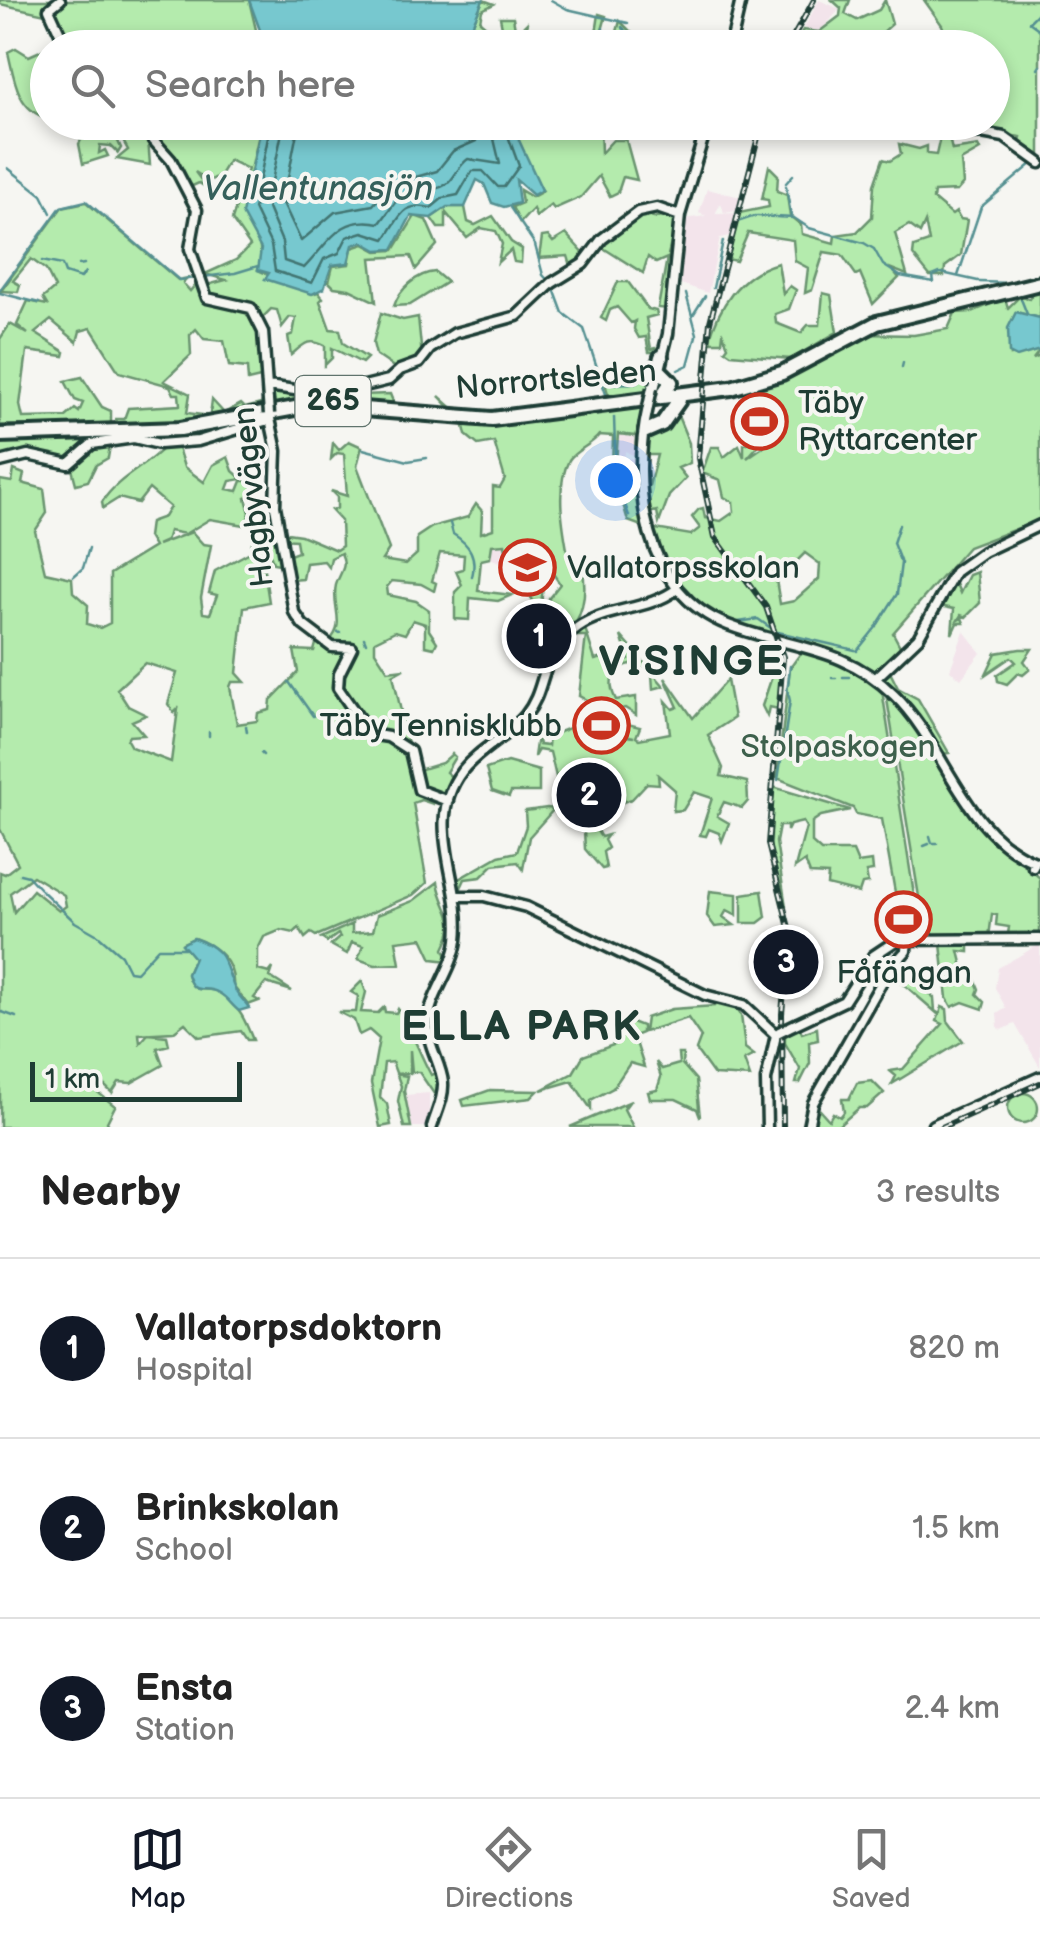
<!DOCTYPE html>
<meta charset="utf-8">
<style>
body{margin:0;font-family:"Balsamiq Sans",sans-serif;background:#f6f6f6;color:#222}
.scale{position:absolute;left:30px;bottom:25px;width:212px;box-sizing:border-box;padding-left:10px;border:5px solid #1f3d34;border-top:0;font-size:28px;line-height:35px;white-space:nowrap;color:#1f3d34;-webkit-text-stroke:8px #f6f6f2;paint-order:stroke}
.you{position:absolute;left:615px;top:480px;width:35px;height:35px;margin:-25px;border:8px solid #fff;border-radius:50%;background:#1a73e8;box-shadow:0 0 0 15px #1a73e833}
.badge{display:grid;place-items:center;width:65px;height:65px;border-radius:50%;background:#111827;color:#fff;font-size:32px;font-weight:700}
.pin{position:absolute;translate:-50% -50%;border:5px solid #fff;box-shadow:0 2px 10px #0006}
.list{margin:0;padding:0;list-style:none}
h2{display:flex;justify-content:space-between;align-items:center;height:130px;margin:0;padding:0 40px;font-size:42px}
h2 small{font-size:32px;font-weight:400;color:#767676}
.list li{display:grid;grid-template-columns:65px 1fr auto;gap:30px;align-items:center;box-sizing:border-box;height:180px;padding:0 40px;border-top:2px solid #e0e0e0}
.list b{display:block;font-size:38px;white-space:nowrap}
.list p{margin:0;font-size:32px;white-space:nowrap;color:#767676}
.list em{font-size:32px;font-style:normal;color:#767676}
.icon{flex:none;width:55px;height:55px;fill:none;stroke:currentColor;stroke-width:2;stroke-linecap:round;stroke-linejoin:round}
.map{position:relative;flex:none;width:1040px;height:1127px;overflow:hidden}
.search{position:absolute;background:#fff;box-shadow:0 5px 15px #0003;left:30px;right:30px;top:30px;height:110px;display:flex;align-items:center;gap:25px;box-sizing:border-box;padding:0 35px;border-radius:55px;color:#767676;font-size:38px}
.sheet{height:670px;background:#fff}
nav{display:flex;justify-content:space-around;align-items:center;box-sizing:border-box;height:140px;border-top:2px solid #e0e0e0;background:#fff;font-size:28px;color:#767676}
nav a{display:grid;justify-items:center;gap:5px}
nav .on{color:#111827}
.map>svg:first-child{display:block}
</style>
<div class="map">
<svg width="1040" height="1127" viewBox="0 0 1040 1127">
<rect width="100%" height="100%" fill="#f6f6f2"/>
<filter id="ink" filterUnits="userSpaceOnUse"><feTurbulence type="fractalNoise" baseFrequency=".01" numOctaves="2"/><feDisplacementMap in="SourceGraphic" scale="20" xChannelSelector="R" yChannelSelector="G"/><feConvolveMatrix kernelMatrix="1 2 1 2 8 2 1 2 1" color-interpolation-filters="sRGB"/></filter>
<g filter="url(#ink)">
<path fill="#f3e4eb" d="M819,0L840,9L819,33L804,28Z
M707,189L741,197L737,211L724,213L721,203L715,214L736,213L729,236L720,238L708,293L681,284L683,219L706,216L699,213Z
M617,434L637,436L635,456L625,451L623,478L626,480L627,459L635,458V493L623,492L618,480Z
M521,542L547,561L533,575L528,590L522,572L490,558L491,545Z
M964,631L981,653L961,679L950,670Z
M567,769L589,777L599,790L606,791L607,806L592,820L560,793L561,772Z
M1040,944V1067L1015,1024L1001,1030L998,1027L997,1014L1006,1008L995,988L998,968Z
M429,1093V1127H411L406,1095Z"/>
<path fill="#b4ebad" stroke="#6a9470" stroke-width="2.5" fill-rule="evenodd" d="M0,0H249L260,47H74L50,15L0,4Z
M483,0L494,4L482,10L480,21L493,32L502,27L500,17H513L516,34L527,23L530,47H479L471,28Z
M832,0H850L845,14L857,20L879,10L885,0L892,24L883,32L887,43L884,47H792L803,30L819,32L840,16L841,8Z
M924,0H1040V155L1020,142L1021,137L925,123L992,122V48L945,47L949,44L942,25Z
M599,14L606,16L599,41L612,32L606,44L613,46L620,21L637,38L633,48L566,47L565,39L595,40Z
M16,48L29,56L47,48V118C17,110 14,78 8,52Z
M90,123H100L101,131L117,139L121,148L118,153L111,146L100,145L99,153L105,150L108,156L83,164L79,144Z
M113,123H129L148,139L150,165L117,159L128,150Z
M139,123H262C259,133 245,195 246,201C247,225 268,245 258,270L312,294L318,292L323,298L320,301L330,329L340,330L343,343L367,358L362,363L332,348V358L325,365V346C308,337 303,345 291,355L288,336L293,334L296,318L290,317L282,327L277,310L271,309L262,318L266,374L261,378L266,379L268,405L169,425L115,426L116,419H124L128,408L180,405L179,394H174L170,386L119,372L91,328L80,331L77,342L51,320L35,333L65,352L64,356L27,351L20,405L23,418L66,417L75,409L79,412L83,403L75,400L65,381L82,377L102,407L111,411V426L0,425V339L10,324L28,334L17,325L28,301L47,305L43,298L55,288L46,270L31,259L13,281L20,285L18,292L1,291L62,207L86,202L178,280L188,278L183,283L190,291L196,284L200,287L226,280L205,274L236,260L250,246L232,220L248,169L229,160L220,175L209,181L195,172L207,188L199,183L188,188ZM196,329L204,339L224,341L229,366L247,368L248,381L260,378L265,403L245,408L241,404L224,413L212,400L210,416L187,413L190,394L164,381L191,355L190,335Z
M511,123H612L600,124L601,153L613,140H626L637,180L623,177L618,192L610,196L599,176L581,197L554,209L551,205L536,217L533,209L520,223L512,207L522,203L520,190L532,197L543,191L532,176Z
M941,133L956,137L950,142L952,150L978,146L980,150L961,161L963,184L957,191L934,192L933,199L952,215L956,212L960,219L967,220L961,255L945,267L944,276H930L913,255L914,247L929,242L925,222L920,233L909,225L895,233L907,275L892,269L899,278L873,304L860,273L856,275L842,255L824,252L812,290L805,293L808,268L795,261L793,240L748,233L736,261L727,259L739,213L769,207L768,200L762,199L769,166L778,175L777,191L787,195L790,216L801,225L802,234L834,243L835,235L857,232L872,217L874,185L883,159L890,161L901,154L899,144L919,149L927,146V154L936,155Z
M447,207H465L468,222L475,225L493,216L511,242L522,249L521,263L514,262L511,250L498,262L502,244L496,231L481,228L467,238L446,213V228H438L431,218Z
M645,211L654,218L668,214L677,218L668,255L674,248L668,309L658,308L667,258L656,263L648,257L643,273L600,246Z
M415,216L426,220L437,245L416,269L411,256L371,258L376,302L349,289L334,287L329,282L333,266L349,264L352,248L364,244L377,251L394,250Z
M566,234L587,257L572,269L568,256L539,258L542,237L548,236L553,242Z
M778,263L783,294L790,286L796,290L789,309L775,314L776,323L801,333L808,325H820L823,293L831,295L837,332L791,359L731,354L725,350L728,346L723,334L722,342H709C718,308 738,274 778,263Z
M435,272L447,282L410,305L394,306C399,290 417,273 435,272Z
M618,282H628L648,309L656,311L657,315L646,318L651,349L660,347V351L649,393L609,397L605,383L640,379L658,352H649L646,337L639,338L634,329L635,321L631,323L617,307L610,310L606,321L601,318Z
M1035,290L1040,294V318L1016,312L1011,355L1040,350L1033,359L1040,356V520L968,547L893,633L902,650L876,673C819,637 722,637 682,591C666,574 659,550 650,528L691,535L700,528L692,517L699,509L703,508L705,518L721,521L734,512L733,502L724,497L720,480L702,473L711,447H719L724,457L739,445L744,457V444L765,438L747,458L773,440L770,412L745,395L747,390L856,343L862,334L914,335L948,329L955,313L972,312L1005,298L1008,308L1021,295L1029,299ZM805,553L820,564L819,579L794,601L780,604L775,574L788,570Z
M381,313L403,320L418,317L422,357L398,370L376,355L373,343Z
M359,386L360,395L390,394L394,404L454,412L439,396L459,414L347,399L270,404L271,387L318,396Z
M647,403L641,454L635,456L636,436L618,434L616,465L623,492L635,493V458L640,460L644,527L628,521L612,467L613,436L599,435C592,445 575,450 569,460C555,487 563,527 568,555L582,565C588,594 583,621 562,639L564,630L555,629L558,612L548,608L549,598L560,584L552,572L544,575L541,606L533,607C528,589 530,580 541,565L545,570L549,567L548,561L521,542L515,543L516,556L507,558L505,544L492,545L490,558L481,560L478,591L512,595L498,601L470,598L469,620L455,619V592L462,585L456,571L463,569L464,555L440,553L432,581L436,583L434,591L421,584L392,581L387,587L388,595L416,601L429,610V630L437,642L434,648L425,646V624L413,620L405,634L395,631L375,641V651L388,671L404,669L393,675L409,748L388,736L370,733L339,687C338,672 349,664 355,651L349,644L329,641C347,624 331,606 336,585C340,571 348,568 341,553L331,558L329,567L324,561L306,563L303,579L291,580L284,557L298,552L296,540L281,539L285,565L273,563L271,556L262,557L269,602L244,607L237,673L245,682H232L230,687L237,724L257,721L258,713L270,710L271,700L298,672L294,650L314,651L318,637L333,647H350L348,662L338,673V690L369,734L407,750L415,787L435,798L433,804L421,800L413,803L427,883L413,895L316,936L311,933L305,938L299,928L294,933L281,930L264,937L258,949V970L269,973L273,968L270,977L292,991L266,983L254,998L259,1001L248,1005L233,986C235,962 215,945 194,938L183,943L194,958L187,974C194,1000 206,982 223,995C240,1008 245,1020 253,1040H247L241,1031L199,1037L185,1023L173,1032L139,1034L140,1043L148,1034L167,1036L169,1045L157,1048L163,1065L131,1083L119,1082L112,1093L96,1077L91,1087L115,1106L107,1122L110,1127H0V872L5,874L18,864L0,829V480L12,482L14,470L24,474L22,483L44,489L47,513L35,531L45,572L72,578L73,592L88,605L87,624L100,628L110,623V574L154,547L148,537L150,522L164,517L170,507L149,489L138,503L119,498L103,508L102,502C119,476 145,468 165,446L178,448L184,467L204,482L213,465L228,457L233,471L242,479L230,481L227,489L238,491L242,481H250L255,494L246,498L250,513L245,525L210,519L185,534L169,531L166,541L157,545L192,532L203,544L211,545L201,598L203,613L210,614L217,595L209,593L215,571L250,552L253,538L266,535L265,514L275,516L280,532L301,535L336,550L342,546L341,521L331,510L337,508V497L331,491L347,496L344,454L337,453L331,459L333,443L339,450L349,441L362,447L357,466L389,549L382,560L406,564L417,554V537L432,527L468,517L476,504L482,511L481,533L493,529V487L500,488L505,479L494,442L478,445L466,435L463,422ZM145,663L177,673L168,704L174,713L178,709L171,762L131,747L127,740L129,736L144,735L132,721L146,715L128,706L117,689ZM33,876L64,895L66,906L59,911L33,890L14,912L10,893Z
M678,416L689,443L690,463L678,468L686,478L669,496L659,523L657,511L648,513L645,462L649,486L657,455H645L647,429Z
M112,432L111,440L94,442L73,462L45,456L0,461V443L15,438Z
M110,446L108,458L96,465L88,481L76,484L71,465L88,448Z
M977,572L980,603L966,617L961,615L958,620L962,618L964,623H957L952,634L954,609L940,606L953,577L960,593L969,575Z
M584,625L595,660L603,658L611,666L629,660L621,636L664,686L653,689L652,674L634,663L613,669C613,679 608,685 616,700L636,697V715L625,708L610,712L579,696L586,636H570Z
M747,635L777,641L782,674L779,709L769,707L767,716L762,706L776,665L775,643Z
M805,647L852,666L882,690L919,927L901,926L882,819L856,814L853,808L777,778L790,668Z
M1020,649H1032L1024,661L1030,669L1023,675L1018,673L1007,684L998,681L997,675L1016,662L1011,657L986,674L996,653Z
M907,654L890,672L898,688L918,699L949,753L942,754L906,702L885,681L887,670Z
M665,678L693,718L727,680L734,718L708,735L723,768L721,776L747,782L748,801L742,808L724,802L717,816L729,823L722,841L719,833L709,829L706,836L700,835L712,798L694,792L683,810L673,811L675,790L658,775L659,784L647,783L632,799L608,807L606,791L599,790L589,777L575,781L567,769L557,781L550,752L538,750L534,757L537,736L539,745L548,746L549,736L579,724L596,733L634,737L611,732L612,720L640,727L636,737L639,739L670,733L666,701L673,709L678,707Z
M886,693L922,736L981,827L1040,878V936L1008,934L1009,927L996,925L997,915L992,914L989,937L925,934Z
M452,754L455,757L446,772L454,779L444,799L420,789L415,771L442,763Z
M507,762L539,771V792H511L509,797L492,791L486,769Z
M773,787L850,810L821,816L812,822V843L821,851H853L858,863L872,861L873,871L866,872L868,883L862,884L859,893L827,885L828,875L810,874L805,861L795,868L806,827L803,822L790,825L787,831V826H779L776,842L786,907L770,860Z
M547,808L554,809L529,837L523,869L518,862L493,865L481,877L465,879L459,892L457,880L499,856L517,852L526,826L525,811Z
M603,809C597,818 593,828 601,837L608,835L604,840L608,848L603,852L606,868L602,869L585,849L583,811L592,820Z
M438,882C443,912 461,916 444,949L449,961L432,959L422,938L396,941L400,964L375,965L358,959L363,946L352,942L347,954L331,945L340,937L338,934L327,942L321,938L352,924V933L373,931L377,915L413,901Z
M710,891L737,894V915L727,910L723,917L734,925L715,927L707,916Z
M762,891L766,917L758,923H742V894Z
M941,944L969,945V952L959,951L963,967H970L979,989L977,994L985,1002L983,1009L963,1002L952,1007L947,998Z
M910,973L934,998L935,1011L940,1014L942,1007L947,1009L948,1021L963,1041L892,1084L896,1076L890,1071L903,1069L943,1024L937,1021L939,1015L901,982Z
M362,981L366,992L361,1012L378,1013L384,1007L385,1012L396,1013L398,1009C410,1026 419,1053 431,1075L438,1072L439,1101L419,1072H412L410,1050V1073L395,1074L407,1076L404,1091L411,1127H404L398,1101L401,1086L392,1062L384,1063L380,1097L387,1104L391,1125L380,1127L371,1083L379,1039L369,1030L359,1035L354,1020L338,1012H356L358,996L351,992Z
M720,1001L732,1002L741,1015L745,1048L754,1055L744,1060L750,1077L714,1075L696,1050L701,1037L688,1018L644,1032L646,1018L672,1009L715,1006Z
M629,1021L642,1026V1033L634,1036L644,1067L630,1063L613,1088L591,1100V1109L572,1081L541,1090L573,1073L583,1056L616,1044Z
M798,1024L802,1033L817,1028L818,1040L809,1042L810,1063L800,1083H796L800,1069L785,1043V1033Z
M678,1054H683L682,1064L696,1080L700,1117L697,1109L676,1099H650L648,1092L657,1090L661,1077L656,1062L662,1069L679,1064Z
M872,1081L884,1093L867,1108H859L837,1127H810L812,1112L820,1110L829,1120L833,1113L840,1117L844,1112L842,1099H849L857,1083Z
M490,1090L538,1091L531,1098L464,1106L462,1100Z
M1008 1108a15 15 0 1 1 30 0a15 15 0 1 1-30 0Z
M629,1102L624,1109L633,1127H570Z"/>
<path fill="#77c8cf" stroke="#549091" stroke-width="2.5" d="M249,0H483L471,28L479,47H260L261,33Z
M262,123H511L542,190L533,195L516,180L519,203L504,207L492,203L484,184L477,180L465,207H447L431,218L411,216L393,249L377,250L363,242L353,245L348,263L332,265L324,288L312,294L265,279L269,273L258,270L261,249L242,214Z
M1016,312L1040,318V350L1017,357L1009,353L1008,328Z
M193,938C226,949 223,961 234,987C236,994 245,1001 249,1008L239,1011C232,1006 227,997 219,993C203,984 194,998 187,974L194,958L182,944Z"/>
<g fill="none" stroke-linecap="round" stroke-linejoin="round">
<path stroke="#427572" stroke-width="2.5" d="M271,122L254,209L271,245L275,271L312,283L324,259L339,253L347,237L363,232L385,239C400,218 402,201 431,208L443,198L458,195L472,171H483L498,187H504L519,166L503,122
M284,122L267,206L282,242L284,261L304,268C328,244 339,214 380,223L399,197C416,189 431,194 447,184C455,178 458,166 468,159L500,164L490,122
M299,122L283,203L301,241L335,212L373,205L391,184L437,171L453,151L476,141L475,122"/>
<path stroke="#549091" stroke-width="2.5" d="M551,0L567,9L628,23
M1040,11L1029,22L1040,30
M622,27L627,32
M603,28L602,40L606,35
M1038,69L1040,66
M773,122L779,130
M8,168L42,195L51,213
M786,183L793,175
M786,186L791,216
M509,206L534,243
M757,216L794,218L809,228L864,243L874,249L883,265L900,276L934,282L933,276L940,273
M737,222L755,216
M535,245L543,275L553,286L563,313L584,329L607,397
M42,261L62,265L65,273L81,278L85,272
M79,265L84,264
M942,273L978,281
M958,276L981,207L1033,163
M980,282L1010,283
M713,288L723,241
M0,290L61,207L86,201L179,280L235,273L258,266
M0,293L39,303
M686,294L697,334
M1021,299L1027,314
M693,315L705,296
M902,367L903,363
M678,370L688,365L696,336
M606,384L636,383L648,371
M614,417L616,477L629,516
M363,449L408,461L427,458
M450,523L453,534C470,545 477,556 472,577
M899,525L893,543L900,561
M74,576L83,568L89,548
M683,588L689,594
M732,623L758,619L775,631
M878,624L897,594L901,563
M338,632L340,633
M778,632L855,650
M364,638L366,643
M857,651L877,626
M843,677H849
M832,678H836
M289,682L313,716
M788,686L790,666
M246,726L247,732
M209,732V736
M261,753L263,755
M778,780L790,701L787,688
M930,836L932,843H937
M924,846L929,844
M20,874L28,876L39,888
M41,890L75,922L96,934
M98,935L121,955L129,971L136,972L158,948H184
M2,1012L16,1017"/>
<defs>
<path id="secondary" d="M60,0L49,9L60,33L74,48
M735,44L748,48
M730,48L741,0
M137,122L171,160L197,210L190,249L207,298L251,308L263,332L268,401
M920,122L1004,137L1040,163
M268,386L328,395L389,380L400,370L419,363L430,349L455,333L517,316L552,283L583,264L602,239L638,212L657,208L680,216
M654,389L668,334L680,215L708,122
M648,407C630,485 643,592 728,625C790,649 843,645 894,695C946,745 962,832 1035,862L1033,867
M269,414L277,451L275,506L294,612L303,625L332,647L352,648L339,674L338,688L370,734L388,737L410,751L419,790L448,801
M0,462L28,455L69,464L92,444L134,438L159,444L198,441L268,420
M878,676L918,638L955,572L983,552L1040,525
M457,896H484L526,907L705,995L744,1005L776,1035
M787,1028L844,1001L873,956L897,940L1040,939
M933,1125L1040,1077
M432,1127C436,1113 444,1098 443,1083C441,1063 427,1045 428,1025C428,997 453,971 457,940C464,881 422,824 462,771C479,749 507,737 525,716C550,685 535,658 578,627C607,607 648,611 677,589
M767,1127L766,1080L776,1035
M808,1127L813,1103L888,971L906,951L907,938"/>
<path id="highway" d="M661,357L658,369L671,382L665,391
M646,431L662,424L679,400
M0,435L180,429L312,405L492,419L731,388L782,373L877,323L1040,283"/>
</defs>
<use href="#secondary" stroke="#1f3d34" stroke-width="15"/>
<use href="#highway" stroke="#1f3d34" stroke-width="20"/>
<use href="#secondary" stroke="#f6f6f2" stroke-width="8"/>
<use href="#highway" stroke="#f6f6f2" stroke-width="12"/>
<defs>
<path id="rail" d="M787,48L814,0
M762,122L710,322L698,458L715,537L766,607L783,657L768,844L789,928L782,1014L783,1127
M942,1127L1040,1083"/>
</defs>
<use href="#rail" stroke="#1f3d34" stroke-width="6"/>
<use href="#rail" stroke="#f6f6f2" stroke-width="2.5" stroke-dasharray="8" stroke-linecap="butt"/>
<defs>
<path id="secondary-bridge" d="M268,401L269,414
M648,407L652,388
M779,1032L787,1028"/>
</defs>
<use href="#secondary-bridge" stroke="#1f3d34" stroke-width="15" stroke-linecap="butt"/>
<use href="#secondary-bridge" stroke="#f6f6f2" stroke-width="8"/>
</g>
</g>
<defs>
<symbol id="stadium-ring" viewBox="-11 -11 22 22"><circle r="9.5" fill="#f6f6f2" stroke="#c8321e" stroke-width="1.5"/><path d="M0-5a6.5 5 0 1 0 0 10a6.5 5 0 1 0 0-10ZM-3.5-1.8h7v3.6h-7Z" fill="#c8321e"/></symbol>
<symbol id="school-ring" viewBox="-11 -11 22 22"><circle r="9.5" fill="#f6f6f2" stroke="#c8321e" stroke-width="1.5"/><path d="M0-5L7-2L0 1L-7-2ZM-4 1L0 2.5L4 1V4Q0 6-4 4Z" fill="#c8321e"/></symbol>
</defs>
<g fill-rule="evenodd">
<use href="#stadium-ring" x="728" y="390" width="63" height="63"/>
<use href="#school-ring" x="496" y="536" width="63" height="63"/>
<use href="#stadium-ring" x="570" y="694" width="63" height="63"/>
<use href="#stadium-ring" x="872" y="888" width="63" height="63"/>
</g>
<g text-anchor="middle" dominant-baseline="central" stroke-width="8" stroke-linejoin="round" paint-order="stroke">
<rect fill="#f6f6f2" stroke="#60746d" stroke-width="2.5" x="295.5" y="376" width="75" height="50" rx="8"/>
<g font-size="30" font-weight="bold" fill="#1f3d34">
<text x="333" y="401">265</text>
</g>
<g font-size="32" fill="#1f3d34" stroke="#f6f6f2">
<text transform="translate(556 380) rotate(-5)">Norrortsleden</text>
<text transform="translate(254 497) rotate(-96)">Hagbyvägen</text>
</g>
<g font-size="32" fill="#1f3d34" stroke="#f6f6f2" text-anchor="start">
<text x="798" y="403">Täby<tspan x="798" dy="37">Ryttarcenter</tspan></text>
<text x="567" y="568">Vallatorpsskolan</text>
<text x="562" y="726" text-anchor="end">Täby Tennisklubb</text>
<text x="904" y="973" text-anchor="middle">Fåfängan</text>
</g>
<g font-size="32" fill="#3d604c" stroke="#f6f6f2">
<text x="838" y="747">Stolpaskogen</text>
</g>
<g font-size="35" font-style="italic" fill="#35605b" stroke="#f6f6f2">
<text x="318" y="189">Vallentunasjön</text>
</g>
<g font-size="42" font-weight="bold" letter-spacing="2.5" fill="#1f3d34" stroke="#f6f6f2">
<text x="692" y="662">VISINGE</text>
<text x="522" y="1027">ELLA PARK</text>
</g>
</g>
</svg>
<div class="scale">1 km</div>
<div class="you"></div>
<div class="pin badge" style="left:539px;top:636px">1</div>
<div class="pin badge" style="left:589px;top:795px">2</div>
<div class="pin badge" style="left:786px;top:962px">3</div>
<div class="search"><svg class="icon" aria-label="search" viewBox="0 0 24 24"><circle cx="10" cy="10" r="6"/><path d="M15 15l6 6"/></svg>Search here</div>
</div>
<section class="sheet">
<h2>Nearby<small>3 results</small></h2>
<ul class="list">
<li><span class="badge">1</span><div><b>Vallatorpsdoktorn</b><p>Hospital</p></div><em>820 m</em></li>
<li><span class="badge">2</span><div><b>Brinkskolan</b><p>School</p></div><em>1.5 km</em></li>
<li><span class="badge">3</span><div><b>Ensta</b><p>Station</p></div><em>2.4 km</em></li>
</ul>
</section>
<nav>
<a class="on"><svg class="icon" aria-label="map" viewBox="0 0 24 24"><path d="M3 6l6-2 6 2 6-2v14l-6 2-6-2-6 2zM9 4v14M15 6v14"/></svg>Map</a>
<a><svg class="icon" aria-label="directions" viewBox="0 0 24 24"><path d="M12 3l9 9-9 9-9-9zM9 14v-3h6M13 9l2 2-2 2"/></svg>Directions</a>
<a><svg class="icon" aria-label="saved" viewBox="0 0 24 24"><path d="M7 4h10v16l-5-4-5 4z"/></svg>Saved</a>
</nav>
